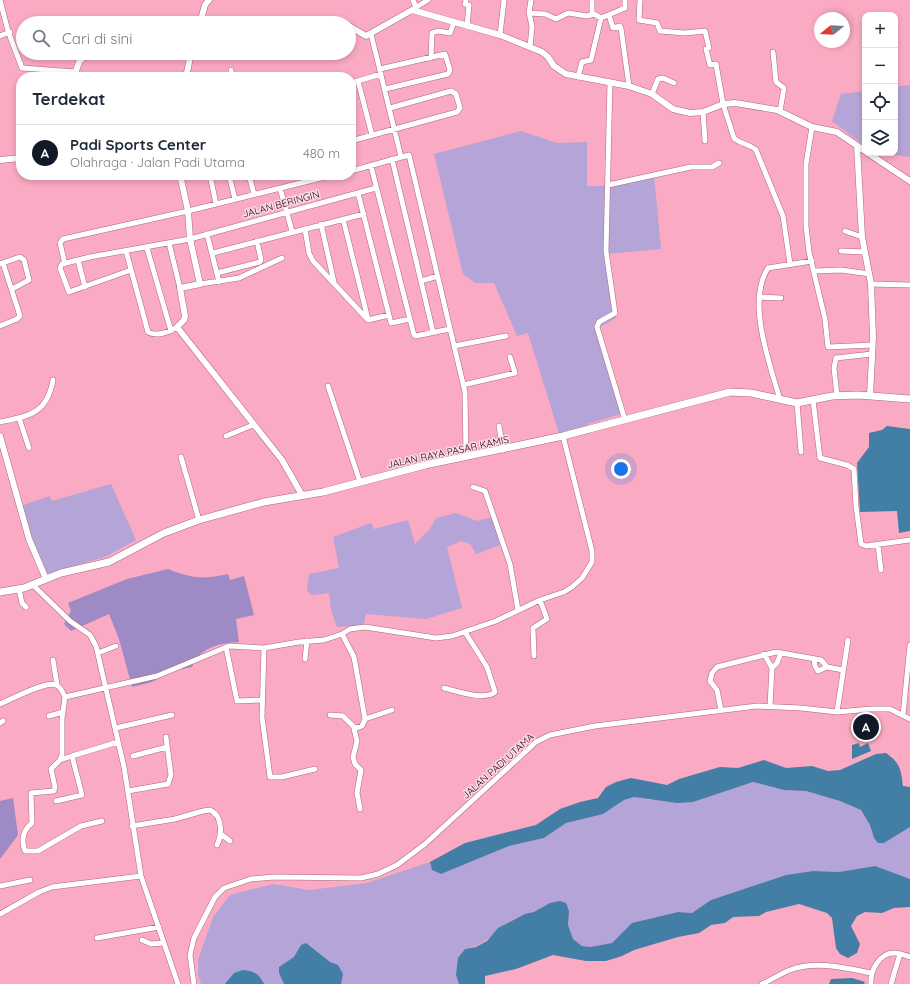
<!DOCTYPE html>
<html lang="id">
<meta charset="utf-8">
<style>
body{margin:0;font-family:Quicksand,sans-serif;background:#f6f6f7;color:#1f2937}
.controls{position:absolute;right:12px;top:12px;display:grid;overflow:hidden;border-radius:8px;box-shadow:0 2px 6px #0003}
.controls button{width:36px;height:36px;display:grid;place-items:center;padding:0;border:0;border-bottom:1px solid #e0e1e3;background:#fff;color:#1f2937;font:20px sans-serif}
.compass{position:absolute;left:814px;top:12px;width:36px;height:36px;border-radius:50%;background:#fff;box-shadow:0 2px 6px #0003;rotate:252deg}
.you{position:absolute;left:621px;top:469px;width:14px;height:14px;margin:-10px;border:3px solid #fff;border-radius:50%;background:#1a73e8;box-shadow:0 0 0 6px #1a73e833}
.badge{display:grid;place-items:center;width:26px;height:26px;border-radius:50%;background:#111827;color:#fff;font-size:13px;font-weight:700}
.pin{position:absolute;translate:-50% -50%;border:2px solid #fff;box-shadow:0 1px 4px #0006}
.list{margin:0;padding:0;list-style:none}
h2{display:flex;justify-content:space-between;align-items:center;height:52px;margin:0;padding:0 16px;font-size:17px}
h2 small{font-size:13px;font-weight:400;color:#747a83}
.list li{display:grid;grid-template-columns:26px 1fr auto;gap:12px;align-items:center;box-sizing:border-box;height:56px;padding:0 16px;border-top:1px solid #e0e1e3}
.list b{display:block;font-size:15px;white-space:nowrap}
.list p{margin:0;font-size:13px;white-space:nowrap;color:#747a83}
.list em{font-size:13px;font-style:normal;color:#747a83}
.icon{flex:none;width:22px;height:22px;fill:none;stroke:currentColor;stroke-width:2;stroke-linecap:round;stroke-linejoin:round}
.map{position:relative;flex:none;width:910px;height:984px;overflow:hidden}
.search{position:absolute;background:#fff;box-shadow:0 2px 6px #0003;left:16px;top:16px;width:340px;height:44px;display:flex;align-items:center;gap:10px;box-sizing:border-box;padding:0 14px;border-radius:22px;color:#747a83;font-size:15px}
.panel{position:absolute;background:#fff;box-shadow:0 2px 6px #0003;left:16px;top:72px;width:340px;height:108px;border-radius:16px}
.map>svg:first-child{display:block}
</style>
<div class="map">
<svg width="910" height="984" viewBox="0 0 910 984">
<rect width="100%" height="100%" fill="#faaac2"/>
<path fill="#b5a4d7" d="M910,85V157L881,153H895V87Z
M865,91V146L832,121L841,94Z
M521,131L557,143L587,142V186H609L654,175L661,249L607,254L616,318L600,327L624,413L588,424L589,434L561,440L528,333L517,336L494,283H475L463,274L434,154Z
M111,484L136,540L105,557L46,574L32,543L23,505L50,496L52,501Z
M456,513L477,521L492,517L500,545L476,554L470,544L461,541L447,547L462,608L426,619L366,614L364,625L337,627L331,610L329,593L312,595L307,591L309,574L339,568L333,537L371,523L374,529L408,520L415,544L430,529L436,518Z
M753,782L784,790L806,791L840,801L861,810L870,825L874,838L884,843L910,827V879L875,866L839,872L813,871L786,875L711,900L692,913L678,912L633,923L612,943L590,947L582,946L573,939L568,925L569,911L550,903C545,906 539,911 534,913C526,915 518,917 510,921C490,932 491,943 465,949L457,975L459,984H201L198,975V960L213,917L230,895L273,884L309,890L367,883L430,862L432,870L441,874L509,846L544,838L566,823L614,807L624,800L634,797L650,800L693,802Z"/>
<path fill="#9e8ac5" d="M168,569C191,578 203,580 228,574L230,580L244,576L254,615L236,619L239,642C220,643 200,647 192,667L173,671L152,682L132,687L119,639L109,614L71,631L64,624L71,611L68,603L127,579Z
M13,798L18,835L0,859V801Z"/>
<path fill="#427ea6" d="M887,426L910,429V531L899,533L897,511L860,512L857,463L869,447V433L882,430Z
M859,743L860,747L868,743L871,751L852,759V745Z
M886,753C900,763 901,769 903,786L910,787V827L884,843H878L874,838L870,825L861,810L840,801L806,791L784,790L753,782L693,802L677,803L634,797L624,800L603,814L566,823L544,838L509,846L441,874L432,870L430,862L465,843L536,825L560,809L580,802L598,798L606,787L616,782L631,778L667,785L679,779L720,767L738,768L764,760L786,768L812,766L828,771L840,770L876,754Z
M875,866L910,879V907L894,908L882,913L865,912L857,916L851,926L860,944L857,953L848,958L840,954L836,948L832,918L827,913L799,904L766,912L759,916L733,917L725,923L711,925L699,933L678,937L634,950L622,956L606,961H586L553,955L516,969L485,976V984H459L456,975L458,958L465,949L476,947L487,941L498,928L525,914L534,912L550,903L560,901L566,903L569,911L568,925L573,939L582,946L590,947L612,943L632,923L678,912L692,913L711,900L786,875L813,871L839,872Z
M306,943L330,962L338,965L343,974L341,984H284L279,973V967L294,957L301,945Z
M243,970C254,971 259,974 264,984H225L234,973Z
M852,978L865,982L864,984H829L831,979Z"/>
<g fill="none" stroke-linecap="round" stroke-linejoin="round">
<defs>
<path id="minor" d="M0,0L8,31L22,68L75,72
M413,0L416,8
M466,0L465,4L469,5L467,26
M592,0V14
M640,0L639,20L657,23L660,31L685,33L705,31L709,48L706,49L710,65L716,64L723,104L734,138C740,144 750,144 756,150L783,216L790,264
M412,10L428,0
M529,13L545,14L556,19L568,13L587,16L594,14L601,18L625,8V0
M609,15L613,28L620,26L621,28L629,86
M371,34L401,157
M500,35L504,0
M0,36L10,32
M530,47L532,26L529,13L531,0
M773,52L776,82L784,88L780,111
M431,58L432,33L438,31L450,33L454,22
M380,69L445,54L450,70L448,74L385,89
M231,70L232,77
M578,77L582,62L591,60L601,18
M358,81L372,135
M610,82L606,251L615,313L599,322L597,327L625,420
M351,83L381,74
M652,94L658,79L663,78L674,83
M703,112L705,141
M812,127L806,164V226L809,252L825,319L828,347L873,345
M351,141L457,112L460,108L456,94L451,91L390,108
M392,159L433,332
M371,166L414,335L416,336L450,329
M351,171L409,155L465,392L466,457
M210,175L216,204
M229,175L235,199
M249,175L254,194
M608,185L691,167H712L719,163
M280,188L292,231
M358,193L391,323L410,319
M343,219L368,319
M321,224L334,282
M305,229L309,253L313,261L368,320L389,315
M845,231L862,237
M207,234L219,282
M169,243L180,288
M147,248L171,331
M126,251L148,332C156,337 170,332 177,327
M841,251L865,252
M213,253L364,214
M78,260L85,287
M0,264L20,257L24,260L29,280L12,289
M65,264L60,243L63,239L188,211L333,175
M131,270L69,292L60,268L62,264L90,257L190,239L376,188
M815,271L841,270L870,274
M217,273L260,262L261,260L257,241
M421,281L438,276
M200,284L239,278L282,258
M871,284L910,285
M759,297L781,298
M0,326L17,319L20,316L3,263
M454,346L506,336
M463,385L515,373L510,357
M328,386L360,482
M837,396L834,368L836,358L872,354
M780,400C770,364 746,302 768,268L812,261
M813,400L820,458L847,465L854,469L856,506L861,544L866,546L910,540
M797,403L801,452
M19,418L29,448
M0,422C29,416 47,414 53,380
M499,426L503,450
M226,436L253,425
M181,457L199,520
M473,487L485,491L510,564L518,610
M878,545L881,570
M33,585L70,621L90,635L96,646L124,767L141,876L178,984
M19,589L22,603L26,607
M342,634L354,657L365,719L362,726L354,729L357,741L353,757L355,764L361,770L357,793L360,809
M226,647L237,701L263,700
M264,648L262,717L270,777H282L315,769
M98,653L116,646
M764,654L772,668L777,663L781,653
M534,656L533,628L547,619L540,600
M305,659L307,641
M814,659L815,666L818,671L827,667
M53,660L57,685
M444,688C456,691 485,701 495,692L487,667L465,632
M0,704C10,700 47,680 56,685C61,687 63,693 65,697L157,676L229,646L264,648L299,642L324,640L342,634L350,629L365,627L436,638L452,636L496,621L540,600L564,592L572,587L582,578L592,562V551L563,436
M770,706L772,668
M721,710L717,690L710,681L712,673L717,667L776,652L821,660L827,667L843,670
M837,712L848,640
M330,715L343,716L355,728
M903,715L910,645
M49,716L63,712
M365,719L392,710
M0,723L3,721
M116,728L172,715
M72,756L60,760L51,769L55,787L54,791L31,793L32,823C23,830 21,840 25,851H38L81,826L102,821
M133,756L167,747
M60,760L62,755V719L65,697
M128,791L168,784L171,775L166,737
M56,801L82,795L72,756L118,742
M132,826L175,819L203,811L210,810C223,816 222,835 217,845
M221,834L230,841
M0,886L30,880
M0,914L39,892L52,887L141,876
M97,938L159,927
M142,940L151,944L164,943
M194,984L190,955L194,938L215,897L224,888L251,879L274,877L361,878L378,874L397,865L425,844L536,742L550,735L595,726L757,706L801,708L837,712L871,709H890L910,719
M762,984C771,980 780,974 790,970C815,960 846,968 871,973
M871,984C870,971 879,953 894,953C899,953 905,955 910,957
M891,984L900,954"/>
<path id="tertiary" d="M200,23L205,5L209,0
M340,23H345
M349,26L366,36L412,10L500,35L542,52L548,57L554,66L566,74L629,86L652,94L673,109L690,113L703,112L723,104L735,103L777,110L812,127L837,132L865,151
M138,53L180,56L200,53
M74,77L79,62L88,53
M186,77L191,53
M857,146L862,237L871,284L873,337L870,396
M868,153L910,181
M0,160L21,158
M180,175L188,211L190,239L200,284L180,288L185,316L184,320L177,327L282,460L302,495
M0,436L29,539L46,579"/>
<path id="secondary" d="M0,592L24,588L61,573L109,562L164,533L199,520L264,502L323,492L425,465L563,436L730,392L751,393L797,403L832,396L858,395L910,399"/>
</defs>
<use href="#minor" stroke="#af657d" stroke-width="6"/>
<use href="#tertiary" stroke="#af657d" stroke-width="7"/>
<use href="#secondary" stroke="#af657d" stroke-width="8"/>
<use href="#minor" stroke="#fff" stroke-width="5"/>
<use href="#tertiary" stroke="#fff" stroke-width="6"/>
<use href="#secondary" stroke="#fff" stroke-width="7"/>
</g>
<g text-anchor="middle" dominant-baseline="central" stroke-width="3" stroke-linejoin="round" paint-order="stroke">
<g font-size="10" fill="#220711" stroke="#fddbe4">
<text transform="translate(281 204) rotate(-15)">JALAN BERINGIN</text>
<text transform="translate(448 452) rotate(-12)">JALAN RAYA PASAR KAMIS</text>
<text transform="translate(498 766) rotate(-42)">JALAN PADI UTAMA</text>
</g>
</g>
</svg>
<div class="controls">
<button>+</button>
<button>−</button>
<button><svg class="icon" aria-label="locate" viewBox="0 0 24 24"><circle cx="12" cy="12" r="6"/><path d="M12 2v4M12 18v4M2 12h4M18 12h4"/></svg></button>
<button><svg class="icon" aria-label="layers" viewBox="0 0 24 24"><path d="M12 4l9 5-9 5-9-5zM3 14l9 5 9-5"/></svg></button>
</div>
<svg class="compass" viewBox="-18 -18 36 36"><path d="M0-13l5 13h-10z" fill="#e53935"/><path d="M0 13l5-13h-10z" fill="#747a83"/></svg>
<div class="you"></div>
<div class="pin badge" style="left:866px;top:727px">A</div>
<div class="search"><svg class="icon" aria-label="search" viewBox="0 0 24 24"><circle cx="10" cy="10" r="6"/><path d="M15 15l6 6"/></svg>Cari di sini</div>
<section class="panel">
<h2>Terdekat<small></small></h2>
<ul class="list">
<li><span class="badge">A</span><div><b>Padi Sports Center</b><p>Olahraga · Jalan Padi Utama</p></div><em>480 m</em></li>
</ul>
</section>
</div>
